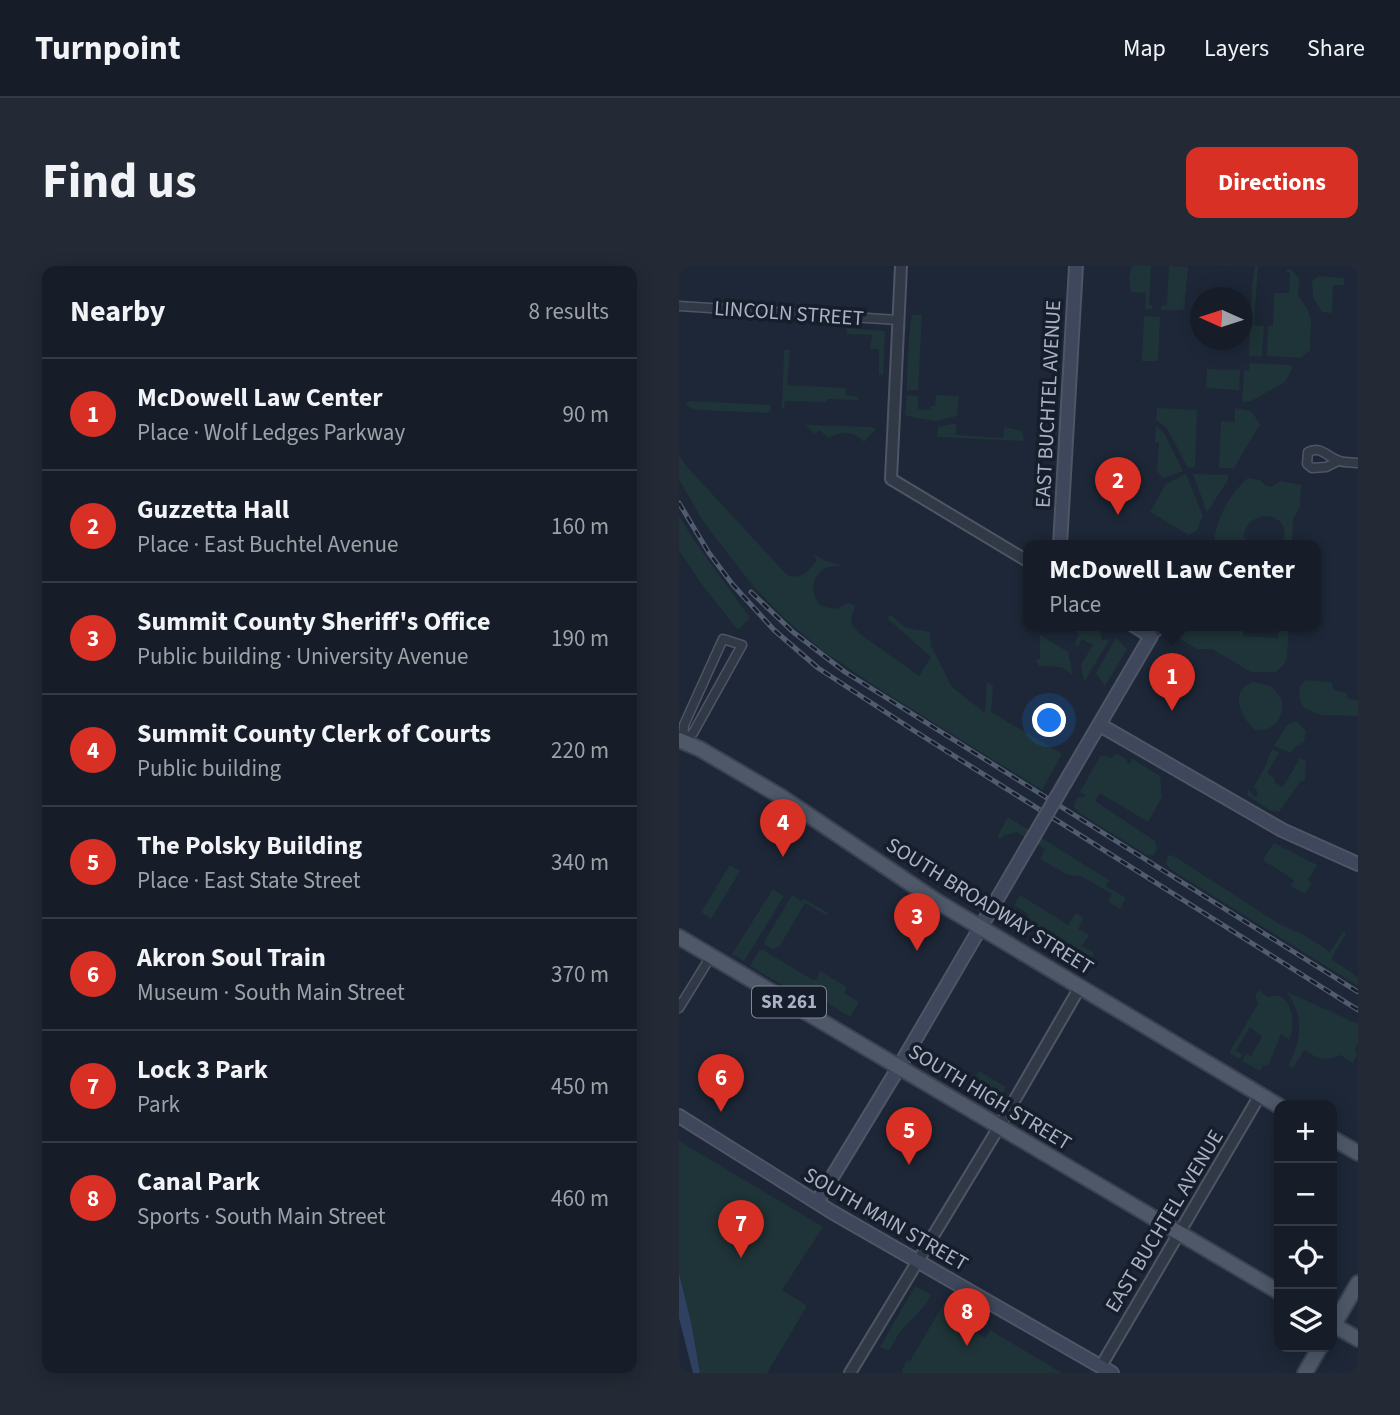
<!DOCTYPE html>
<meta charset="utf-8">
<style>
body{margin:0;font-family:"Source Sans 3",sans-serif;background:#232a35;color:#f1f3f6}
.controls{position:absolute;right:21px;bottom:21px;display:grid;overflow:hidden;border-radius:14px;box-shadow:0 4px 18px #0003}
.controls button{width:63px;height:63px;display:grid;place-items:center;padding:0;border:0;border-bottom:2px solid #353b46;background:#161d29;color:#f1f3f6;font:35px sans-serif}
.compass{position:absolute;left:511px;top:21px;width:63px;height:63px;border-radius:50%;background:#161d29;box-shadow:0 4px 18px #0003;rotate:273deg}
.you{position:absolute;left:371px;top:455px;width:24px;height:24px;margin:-18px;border:5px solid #fff;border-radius:50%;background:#1a73e8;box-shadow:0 0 0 10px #1a73e833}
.badge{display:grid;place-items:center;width:46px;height:46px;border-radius:50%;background:#d93025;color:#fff;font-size:23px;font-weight:700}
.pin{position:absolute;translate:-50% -58px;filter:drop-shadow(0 2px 4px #0008)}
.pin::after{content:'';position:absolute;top:37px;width:24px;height:21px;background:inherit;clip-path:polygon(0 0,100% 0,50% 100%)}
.popup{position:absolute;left:344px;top:274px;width:298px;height:91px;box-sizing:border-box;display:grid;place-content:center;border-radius:14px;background:#161d29;filter:drop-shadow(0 2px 5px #0005);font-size:23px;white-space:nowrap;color:#9ea2a8}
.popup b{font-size:26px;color:#f1f3f6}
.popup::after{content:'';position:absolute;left:50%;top:100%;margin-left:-14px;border:14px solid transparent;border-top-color:#161d29}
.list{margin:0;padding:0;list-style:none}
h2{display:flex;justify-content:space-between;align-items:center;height:91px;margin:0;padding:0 28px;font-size:30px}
h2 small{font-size:23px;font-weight:400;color:#9ea2a8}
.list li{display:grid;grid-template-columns:46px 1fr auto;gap:21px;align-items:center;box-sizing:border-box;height:112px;padding:0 28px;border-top:2px solid #353b46}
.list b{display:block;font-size:26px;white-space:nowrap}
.list p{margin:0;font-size:23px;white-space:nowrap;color:#9ea2a8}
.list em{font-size:23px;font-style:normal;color:#9ea2a8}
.icon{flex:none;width:38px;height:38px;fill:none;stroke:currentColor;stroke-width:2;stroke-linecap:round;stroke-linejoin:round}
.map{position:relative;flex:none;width:679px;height:1107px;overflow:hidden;border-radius:14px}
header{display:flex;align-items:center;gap:42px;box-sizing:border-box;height:98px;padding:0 35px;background:#161d29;border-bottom:2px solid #353b46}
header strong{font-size:33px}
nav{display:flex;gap:38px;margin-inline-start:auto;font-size:24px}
.intro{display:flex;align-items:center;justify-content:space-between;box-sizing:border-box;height:168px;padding:0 42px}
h1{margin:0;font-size:49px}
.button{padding:18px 32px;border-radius:14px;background:#d93025;color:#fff;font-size:24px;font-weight:700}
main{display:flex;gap:42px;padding:0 42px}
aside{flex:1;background:#161d29;border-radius:14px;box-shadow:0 4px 18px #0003}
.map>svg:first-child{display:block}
</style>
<header>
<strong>Turnpoint</strong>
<nav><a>Map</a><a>Layers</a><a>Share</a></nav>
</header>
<div class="intro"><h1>Find us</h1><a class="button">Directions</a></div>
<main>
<aside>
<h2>Nearby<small>8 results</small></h2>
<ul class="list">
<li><span class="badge">1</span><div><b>McDowell Law Center</b><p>Place · Wolf Ledges Parkway</p></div><em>90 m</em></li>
<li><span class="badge">2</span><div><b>Guzzetta Hall</b><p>Place · East Buchtel Avenue</p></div><em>160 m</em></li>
<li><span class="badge">3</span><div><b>Summit County Sheriff's Office</b><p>Public building · University Avenue</p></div><em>190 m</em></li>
<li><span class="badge">4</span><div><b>Summit County Clerk of Courts</b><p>Public building</p></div><em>220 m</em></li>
<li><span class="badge">5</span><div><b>The Polsky Building</b><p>Place · East State Street</p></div><em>340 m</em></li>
<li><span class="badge">6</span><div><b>Akron Soul Train</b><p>Museum · South Main Street</p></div><em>370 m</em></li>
<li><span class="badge">7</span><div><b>Lock 3 Park</b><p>Park</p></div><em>450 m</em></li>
<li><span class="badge">8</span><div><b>Canal Park</b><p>Sports · South Main Street</p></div><em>460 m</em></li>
</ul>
</aside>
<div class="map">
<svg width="679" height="1107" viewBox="0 0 679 1107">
<rect width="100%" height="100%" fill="#1d2737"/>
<path fill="#1f3438" d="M453,0H472L470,39H474L473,43H466L467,27L452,26L450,11Z
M490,0L509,1L505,44H482V40L488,39Z
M576,0H579L575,59L585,60L583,90H570L573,19Z
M611,2L620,12L619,30L628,42L632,54L631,84L622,92L588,90L589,60H594L595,27H610L611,6H606Z
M640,10L665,12V19H654L653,47L643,46L634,31L633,15Z
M233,49H243L239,124H228C228,100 229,73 233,49Z
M465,50L481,51L479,95H463Z
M168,62L206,65L204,109L200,108V83H191L193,69L168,68Z
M105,84H111L108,119L167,122V129L179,131V134L148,133L147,136L106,135L105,142H103Z
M571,97L610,99L614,101L606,116L572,135L563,136L565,105H570Z
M528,103L561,104L560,124L527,122Z
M228,129L239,130V143L252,144V140H256L257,129L280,130L278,150L256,155L228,150L226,147Z
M10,135L92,139L91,145L89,147L19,144L11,142L7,138Z
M478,142L518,144L516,201L509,202L487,161L477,154Z
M556,142L572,145L581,158L555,202H540L542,155L556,156Z
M274,158H277V169L324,172L325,161L343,165L345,175L258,171L259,161Z
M126,159L193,161L197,163L185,176C175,165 162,164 150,172L140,164L136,168Z
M477,160L485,167L504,205L484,212L478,205L480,177L476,176Z
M0,189L9,202L108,309C123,314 128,306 138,294L134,288C143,295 155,296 165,302C140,293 124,322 142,340L157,343L170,337L176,340L172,354L174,360L181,368L240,410L252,391L208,352L212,349L227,362L251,366L252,380L273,421L306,447L308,416L314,420L312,446L383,488L363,524L199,422L144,385L106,353L74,320L26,258L0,214Z
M507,208L524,250L518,264L510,269L471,246L486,219Z
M514,208L549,209V214L528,246Z
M569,212L581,214L586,219L592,221L601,215L622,219L621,241L614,253L613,279H602C603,275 605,273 605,270C610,246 569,241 564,271L567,272V279H535C536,254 550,229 569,212Z
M0,249L14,273L71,352L59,364L24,320L0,284Z
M385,359H423L420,362L423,374L431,373L405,416L402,399L414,379L403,373L398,382L396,376L400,368Z
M495,359H564V370L599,372L600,359H610L608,392L604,400L597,406H572L533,383H518L491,367Z
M361,369L389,386L394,409L382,401L360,400L357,394L361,393Z
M437,372L448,383L426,420L417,407Z
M627,414L652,416L655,424L668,427L669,433L679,434V450L642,449L625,442C619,434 618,420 627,414Z
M574,416L592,420L603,434C605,452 595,466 576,464C562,452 549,425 574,416Z
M618,455L627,465L625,476L616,481L612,487L595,480L608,459Z
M593,483L600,487L588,507L595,512L596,517L604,521L621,492L627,495L626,514L621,516L600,546L592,545L568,529L570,523L573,529L577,531L579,527L575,520L586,501Z
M438,487L448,494L449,499L454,493L481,510L483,531L469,556L421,527L416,535L476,575L478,583L475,589H468L399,546L395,540L398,532L407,530L401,526L422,489L432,492Z
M329,551L430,614L427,620L447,632L441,643L429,636L433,628L402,610L389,609L361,593L366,583L338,566L324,570L322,573L318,571Z
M595,577L638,599L629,614L633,617L626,628L612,620L615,614L584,594Z
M493,589L602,659L625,669L647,683L650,687L665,665L667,667L652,693L679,711V720L491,603C487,598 486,596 489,590Z
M51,599L61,605L32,653L22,646Z
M94,623L105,630L65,695L53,688Z
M113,629L123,635L125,633L149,647L147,649L126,637L100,681L93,683L86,679L85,676Z
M341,629L389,659L397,647L405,652L399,663L410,669L403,680L415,687L407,702L370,680L372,676L366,673L364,676L361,674L363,670L355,664L356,661L346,654L349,648L335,639Z
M84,684L134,714H137L141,705L168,721L165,727L180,736L171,751L144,734L139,741L71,700L80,685Z
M580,724L588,731C594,730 601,728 605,733C615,742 615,763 610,774L602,768L589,800L584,799L581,805L563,795L567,787L572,790L583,771L571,761L557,784L564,789L561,793L550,787L579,738L576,729Z
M608,726L679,758V778L676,783L678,788L674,797L661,789C646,796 639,793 625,784L614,802L610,799C622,771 626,753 608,726Z
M240,792L241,796L287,823L300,805L327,821L316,842L240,797Z
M0,875L144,961L103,1024L128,1040L88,1107H21L12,1056L0,1007Z
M236,1020L252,1029L247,1038L220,1067L210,1085L201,1081Z
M265,1037L274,1043L270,1050L306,1072L311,1064L383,1107H224L223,1104L228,1094L231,1095Z"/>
<path fill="#2f4160" d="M0,1007L12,1056L21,1107H14L0,1052Z"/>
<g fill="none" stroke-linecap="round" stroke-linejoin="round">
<defs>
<path id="minor" d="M0,40L219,54
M659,195L647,201L633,202L628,198L629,186C642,179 649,192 661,195C667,197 673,196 679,197
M472,370L487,359
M44,373L63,379L14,467L4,476L5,459Z
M0,742L32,690"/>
<path id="tertiary" d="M222,0L212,213L350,296
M422,1100L581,829
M171,1107L320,861L401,721"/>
<path id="secondary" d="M381,279L397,0
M421,459L603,564L679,598
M404,486L472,370L454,359
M0,850L153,946L433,1107
M138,936L220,801L352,575"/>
<path id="primary" d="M0,474L21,483L101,530L259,636L600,840
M0,671L600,1026
M653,872L679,887
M653,1058L679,1073
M653,1062L679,1017
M626,1107L641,1081"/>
</defs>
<use href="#minor" stroke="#4e5665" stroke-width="11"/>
<use href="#tertiary" stroke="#4e5665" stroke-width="14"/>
<use href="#secondary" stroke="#4e5665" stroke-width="16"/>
<use href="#primary" stroke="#3a4250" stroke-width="18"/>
<use href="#minor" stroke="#313947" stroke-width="8"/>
<use href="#tertiary" stroke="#313947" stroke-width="10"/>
<use href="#secondary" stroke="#3e475b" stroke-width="12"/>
<use href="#primary" stroke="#4e5868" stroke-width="14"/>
<defs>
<path id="rail" d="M0,237L30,287L54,319L95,364L139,402L234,464L679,744
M72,326L114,366L166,406L679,726"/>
</defs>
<use href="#rail" stroke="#525c6f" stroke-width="5"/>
<use href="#rail" stroke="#171e2b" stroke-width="2.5" stroke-dasharray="8" stroke-linecap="butt"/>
<defs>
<path id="secondary-bridge" d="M352,575L404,486"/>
</defs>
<use href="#secondary-bridge" stroke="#4e5665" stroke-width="16" stroke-linecap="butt"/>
<use href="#secondary-bridge" stroke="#3e475b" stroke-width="12"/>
</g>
<g text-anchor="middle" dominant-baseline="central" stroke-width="7" stroke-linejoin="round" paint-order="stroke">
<rect fill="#171e2b" stroke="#7e8697" stroke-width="2" x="73" y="720.5" width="74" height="31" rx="5"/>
<g font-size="19" font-weight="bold" fill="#aab3c5">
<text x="110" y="736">SR 261</text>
</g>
<g font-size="21" fill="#aab3c5" stroke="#171e2b">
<text transform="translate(110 47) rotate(4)">LINCOLN STREET</text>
<text transform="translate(369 138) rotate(-87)">EAST BUCHTEL AVENUE</text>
<text transform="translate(311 640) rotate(32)">SOUTH BROADWAY STREET</text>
<text transform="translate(311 831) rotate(31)">SOUTH HIGH STREET</text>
<text transform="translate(207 953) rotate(30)">SOUTH MAIN STREET</text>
<text transform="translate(485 955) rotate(-59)">EAST BUCHTEL AVENUE</text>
</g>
</g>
</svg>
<div class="controls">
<button>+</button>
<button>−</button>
<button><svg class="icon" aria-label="locate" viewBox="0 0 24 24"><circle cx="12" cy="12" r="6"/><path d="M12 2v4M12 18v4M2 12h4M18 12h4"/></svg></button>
<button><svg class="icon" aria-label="layers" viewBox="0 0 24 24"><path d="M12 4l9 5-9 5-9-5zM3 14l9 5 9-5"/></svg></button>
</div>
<svg class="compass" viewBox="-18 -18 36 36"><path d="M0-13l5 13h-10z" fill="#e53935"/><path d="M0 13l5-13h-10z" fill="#9ea2a8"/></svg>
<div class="you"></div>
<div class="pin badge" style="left:493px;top:445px">1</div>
<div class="popup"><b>McDowell Law Center</b>Place</div>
<div class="pin badge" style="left:439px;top:249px">2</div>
<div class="pin badge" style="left:238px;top:685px">3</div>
<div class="pin badge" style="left:104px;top:591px">4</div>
<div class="pin badge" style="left:230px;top:899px">5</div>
<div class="pin badge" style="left:42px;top:846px">6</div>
<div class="pin badge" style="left:62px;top:992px">7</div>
<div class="pin badge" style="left:288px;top:1080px">8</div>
</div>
</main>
